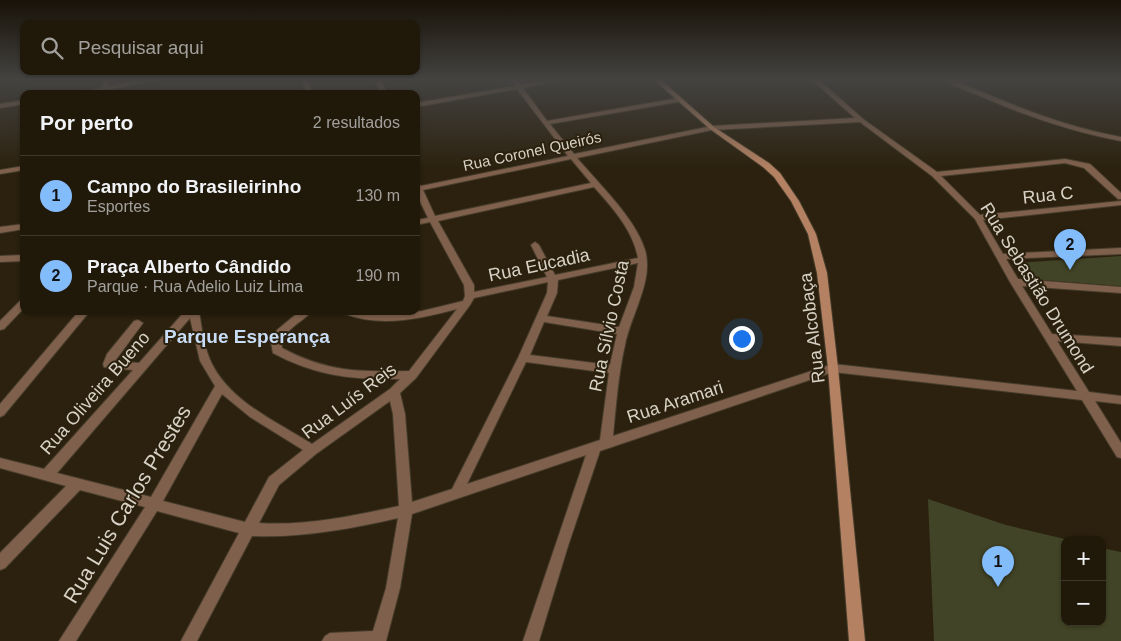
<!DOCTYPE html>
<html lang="pt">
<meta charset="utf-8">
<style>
body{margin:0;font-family:Helvetica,sans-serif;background:#282213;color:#f1f3f6}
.controls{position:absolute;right:15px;bottom:15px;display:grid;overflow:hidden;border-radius:10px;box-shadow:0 1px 4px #0004}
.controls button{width:45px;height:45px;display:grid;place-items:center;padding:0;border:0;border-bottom:1px solid #3d382b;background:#20190a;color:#f1f3f6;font:25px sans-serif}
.you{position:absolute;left:741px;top:338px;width:18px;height:18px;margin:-12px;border:4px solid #fff;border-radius:50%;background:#1a73e8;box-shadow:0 0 0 8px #1a73e833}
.badge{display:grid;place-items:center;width:32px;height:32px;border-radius:50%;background:#83bcfb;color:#111;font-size:16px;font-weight:700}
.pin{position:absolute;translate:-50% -41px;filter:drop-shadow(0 1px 2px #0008)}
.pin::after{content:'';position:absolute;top:26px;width:18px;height:15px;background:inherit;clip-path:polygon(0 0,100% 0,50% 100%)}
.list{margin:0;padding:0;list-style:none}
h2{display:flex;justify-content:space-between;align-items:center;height:65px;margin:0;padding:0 20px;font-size:21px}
h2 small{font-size:16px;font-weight:400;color:#a2a09c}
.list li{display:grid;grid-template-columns:32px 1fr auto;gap:15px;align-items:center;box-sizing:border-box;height:80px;padding:0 20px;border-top:1px solid #3d382b}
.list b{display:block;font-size:19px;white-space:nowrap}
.list p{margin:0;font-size:16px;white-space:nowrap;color:#a2a09c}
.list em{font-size:16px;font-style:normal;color:#a2a09c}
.icon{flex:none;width:28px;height:28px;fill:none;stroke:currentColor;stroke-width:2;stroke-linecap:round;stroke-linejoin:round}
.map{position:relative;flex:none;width:1121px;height:641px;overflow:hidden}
.search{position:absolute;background:#20190a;box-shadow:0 1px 4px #0004;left:20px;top:20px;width:400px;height:55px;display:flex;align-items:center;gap:12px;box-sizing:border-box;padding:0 18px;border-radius:10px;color:#a2a09c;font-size:19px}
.panel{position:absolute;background:#20190a;box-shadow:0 1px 4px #0004;left:20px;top:90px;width:400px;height:225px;border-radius:10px}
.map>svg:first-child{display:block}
</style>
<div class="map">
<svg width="1121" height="641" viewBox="0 0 1121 641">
<rect width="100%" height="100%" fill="#2b210e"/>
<path fill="#414426" d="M1121,256V286L1029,279L1023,277L1016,263Z
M928,499L1006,525L1069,540H1065V622H1102V548L1121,552V641H934Z"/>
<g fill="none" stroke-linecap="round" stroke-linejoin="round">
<defs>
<path id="minor" d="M146,79H161L106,90L105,94H99L102,88Z
M302,79H308L312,94H306Z
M375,79H381L387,94H381Z
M510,79H516L520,85L554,79H570L523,88L547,121L678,98L681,100L678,102L550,124L574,154L712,126L855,118L811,79H818L863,119L937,172L1065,159L1090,164L1121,193V199H1118L1084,168L1065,163L941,176L980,215L1121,201V205L983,220L1003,254L1121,248V254L1006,259L1018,279L1121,287V293L1022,286L1052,334L1121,338V346L1057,341L1089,392L1121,396V404L1095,401L1121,443V458L1117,457L1082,400L833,372L600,451L568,546L539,641H523L586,455L412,514L400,588L386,641H322L325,636L330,633L373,631L386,588L398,518C350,529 302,538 252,536L197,641H181L239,533L157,511L76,641H59L145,507L80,490L5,568L0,570V553L66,486L0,468V458L44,469L133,370L108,368L104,367L103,364L107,354L134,321L138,320L143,323L115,361L139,363L185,311H199C202,329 204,348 212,364C231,402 277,422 312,444L390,389L400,379C353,380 316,376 273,353L271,343L277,330L300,311H312C303,322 279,332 282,348C326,372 360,372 409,371L457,309C419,319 380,328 343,313L341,311L389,315L422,311L463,301L465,296L464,285L430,222L416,225V220L428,218L416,193V182L421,186L568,156L517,89L416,107V103L515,86ZM860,122L932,176L975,219L1010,282L1077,391L833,364L613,436C616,406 618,375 625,345C631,314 654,281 645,250C636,219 598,183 577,158L712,130ZM571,159L591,183L435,216L423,190ZM594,187C612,207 633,230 638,258L555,275L539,245L535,242L531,245L547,277L474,292V285L438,221ZM638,263L634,287L619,327L547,316L557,293L558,280ZM548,282L547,293L518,358L452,489L412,502L405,414L400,393L416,378L470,305L474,298ZM190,318L200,361L215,386L151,497L57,473ZM544,322L617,334L610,365L530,355ZM526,362L609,373L600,440L467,484ZM222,394L250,417L303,450L269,477L245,522L163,501ZM390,401L393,414L399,506C353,516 306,526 259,523L279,485L316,454Z
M24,166V170L0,174V170Z
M24,224V229L0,233V227Z
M24,255V261L0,262V256Z
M24,299V308L4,329L0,330V321L21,300Z
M79,311H90L4,415L0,417V404Z"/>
<path id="tertiary" d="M105,79H111L106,90L87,94H72L102,88Z
M942,79H951C1007,103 1061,126 1121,137V141C1074,132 1029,117 985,98C971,92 955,87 942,79Z
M24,100V104L0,108V104Z"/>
<path id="secondary" d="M653,79H660L714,127L769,163L780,173L799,201L816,234L827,273L838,368L865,641H849L828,368L817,273L808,234L791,201L774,177L763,167L710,129Z"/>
</defs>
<use href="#minor" stroke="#473d2b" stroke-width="2"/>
<use href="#tertiary" stroke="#473d2b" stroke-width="2"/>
<use href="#secondary" stroke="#473d2b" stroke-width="2"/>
<use href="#minor" fill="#7f604c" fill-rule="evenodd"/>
<use href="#tertiary" fill="#7f604c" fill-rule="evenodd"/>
<use href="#secondary" fill="#b48263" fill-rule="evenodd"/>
</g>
<linearGradient id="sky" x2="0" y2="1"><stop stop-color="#181208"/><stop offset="0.47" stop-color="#444341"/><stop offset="1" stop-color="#444341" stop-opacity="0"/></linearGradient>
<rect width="1121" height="169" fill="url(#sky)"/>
<g text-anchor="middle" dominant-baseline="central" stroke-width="4" stroke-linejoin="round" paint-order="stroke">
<g font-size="15" fill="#d8d2c6" stroke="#2b210e">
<text transform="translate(532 151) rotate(-12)">Rua Coronel Queirós</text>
</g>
<g font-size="18" fill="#d8d2c6" stroke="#2b210e">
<text transform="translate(1048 195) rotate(-6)">Rua C</text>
<text transform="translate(539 265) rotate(-12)">Rua Eucadia</text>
<text transform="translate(1037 288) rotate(58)">Rua Sebastião Drumond</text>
<text transform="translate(609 326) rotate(-78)">Rua Sílvio Costa</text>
<text transform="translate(812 328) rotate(-97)">Rua Alcobaça</text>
<text transform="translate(95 393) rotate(-49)">Rua Oliveira Bueno</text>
<text transform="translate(349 401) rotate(-37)">Rua Luís Reis</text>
<text transform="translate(675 402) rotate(-18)">Rua Aramari</text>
</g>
<g font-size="19" font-weight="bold" fill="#c8ddf5" stroke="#2b210e">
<text x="247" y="336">Parque Esperança</text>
</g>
<g font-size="21" fill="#d8d2c6" stroke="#2b210e">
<text transform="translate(127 504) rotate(-59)">Rua Luis Carlos Prestes</text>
</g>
</g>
</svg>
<div class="controls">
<button>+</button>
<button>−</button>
</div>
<div class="you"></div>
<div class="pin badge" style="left:998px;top:587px">1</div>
<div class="pin badge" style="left:1070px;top:270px">2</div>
<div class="search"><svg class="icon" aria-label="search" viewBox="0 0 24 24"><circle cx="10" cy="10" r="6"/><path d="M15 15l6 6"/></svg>Pesquisar aqui</div>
<section class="panel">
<h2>Por perto<small>2 resultados</small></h2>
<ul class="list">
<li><span class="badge">1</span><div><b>Campo do Brasileirinho</b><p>Esportes</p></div><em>130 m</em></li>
<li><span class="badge">2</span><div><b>Praça Alberto Cândido</b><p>Parque · Rua Adelio Luiz Lima</p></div><em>190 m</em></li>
</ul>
</section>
</div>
